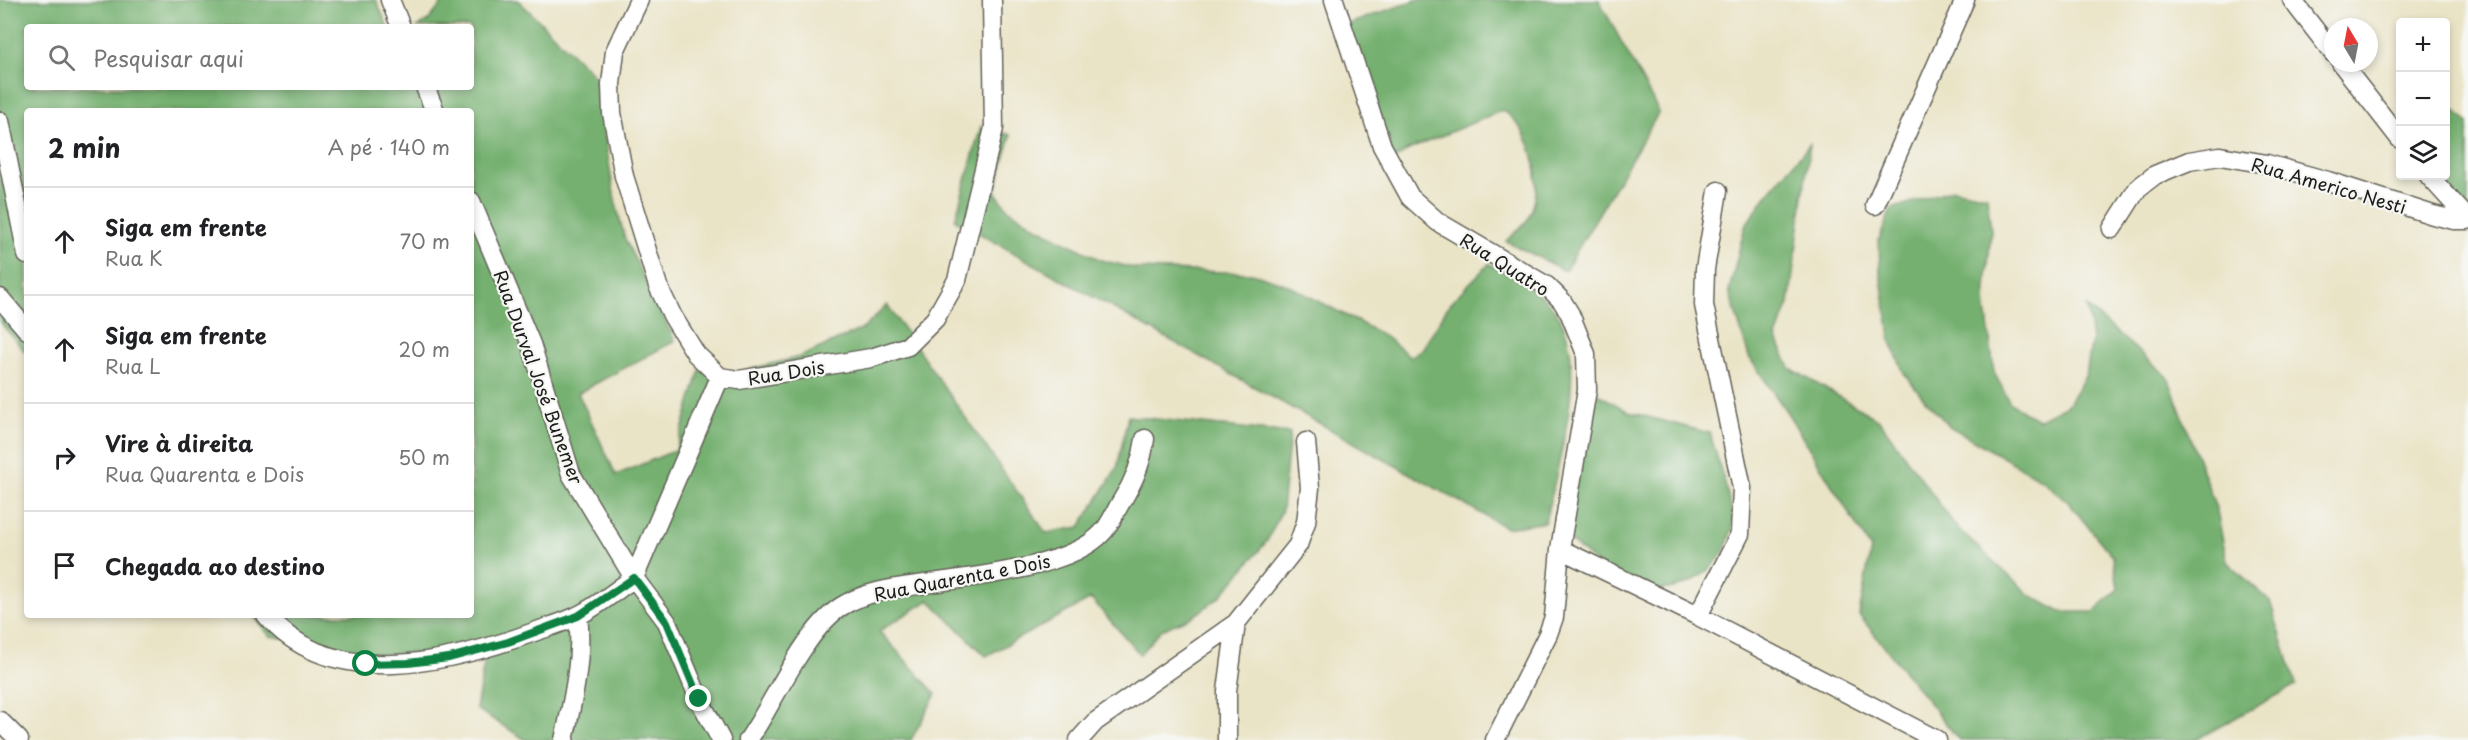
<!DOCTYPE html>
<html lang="pt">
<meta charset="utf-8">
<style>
body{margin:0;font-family:"Playpen Sans",sans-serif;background:#f6f6f6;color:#202124}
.controls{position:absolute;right:18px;top:18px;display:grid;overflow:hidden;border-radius:6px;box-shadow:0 3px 9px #0003}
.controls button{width:54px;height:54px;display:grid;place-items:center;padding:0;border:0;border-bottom:2px solid #e0e0e0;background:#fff;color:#202124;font:30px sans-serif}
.compass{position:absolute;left:2324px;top:18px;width:54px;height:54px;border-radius:50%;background:#fff;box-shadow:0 3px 9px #0003;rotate:350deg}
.stop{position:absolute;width:18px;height:18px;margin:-14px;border:4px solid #0b8043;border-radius:50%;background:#fff}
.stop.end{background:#0b8043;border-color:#fff;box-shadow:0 2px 6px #0008}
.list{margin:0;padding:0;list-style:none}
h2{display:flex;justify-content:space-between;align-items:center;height:78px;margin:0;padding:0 24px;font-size:26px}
h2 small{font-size:20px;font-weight:400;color:#757577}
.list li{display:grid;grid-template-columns:39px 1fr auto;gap:18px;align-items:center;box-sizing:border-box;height:108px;padding:0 24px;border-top:2px solid #e0e0e0}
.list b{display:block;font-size:22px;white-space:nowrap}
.list p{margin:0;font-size:20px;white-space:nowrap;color:#757577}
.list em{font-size:20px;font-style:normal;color:#757577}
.icon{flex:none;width:33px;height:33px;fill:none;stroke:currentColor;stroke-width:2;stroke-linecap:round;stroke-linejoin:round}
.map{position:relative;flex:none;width:2468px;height:740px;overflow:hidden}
.search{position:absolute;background:#fff;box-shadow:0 3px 9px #0003;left:24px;top:24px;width:450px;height:66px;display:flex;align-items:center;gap:15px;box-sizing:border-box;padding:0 21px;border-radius:6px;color:#757577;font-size:22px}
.panel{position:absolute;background:#fff;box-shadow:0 3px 9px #0003;left:24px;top:108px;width:450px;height:510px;border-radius:6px}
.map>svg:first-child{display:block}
</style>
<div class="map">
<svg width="2468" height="740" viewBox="0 0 2468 740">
<rect width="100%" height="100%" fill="#f6f6f2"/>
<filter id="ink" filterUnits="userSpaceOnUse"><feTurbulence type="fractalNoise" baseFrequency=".0167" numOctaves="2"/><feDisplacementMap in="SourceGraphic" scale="12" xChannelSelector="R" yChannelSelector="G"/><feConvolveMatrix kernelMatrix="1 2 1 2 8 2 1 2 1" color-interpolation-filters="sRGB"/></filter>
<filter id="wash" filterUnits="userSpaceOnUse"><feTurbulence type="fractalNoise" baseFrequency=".008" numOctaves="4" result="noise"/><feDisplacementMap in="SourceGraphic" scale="24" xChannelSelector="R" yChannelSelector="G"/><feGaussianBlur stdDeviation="1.35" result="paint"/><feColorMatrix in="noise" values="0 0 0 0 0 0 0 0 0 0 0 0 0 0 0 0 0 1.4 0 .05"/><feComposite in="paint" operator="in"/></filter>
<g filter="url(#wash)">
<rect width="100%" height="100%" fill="#eae4c7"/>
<path fill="#74b070" stroke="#486646" stroke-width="1.5" d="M0,0H376L388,27H27V87H471V27H418L428,21L445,0H518L595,76L615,200L625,239L675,341L578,393L616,475L676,450L700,370L733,373L800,357L864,328L887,305L1046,533L1080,527L1117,468L1128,416L1290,433L1282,510L1267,541L1221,596L1194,616L1161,630L1140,654L1091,599L986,656L929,600L879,631L936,694L911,740H526L476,709L486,652L377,654L270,636L252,615H471V111H27V354L0,322Z
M1416,0H1599L1659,112L1565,271L1506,241C1513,234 1525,226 1529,217C1545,182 1534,133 1503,110L1408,150L1394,160L1346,25Z
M2446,101L2468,123V222L2436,176H2446Z
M981,126L1011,135L995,192L1009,210L1038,228L1101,260L1138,269L1252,273L1288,285L1383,335L1411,357L1423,348L1450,303L1489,264C1513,277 1543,291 1558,315C1590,366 1557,468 1545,522L1507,528L955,220Z
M1810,144L1789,304L1776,337L1790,368L1879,420L1956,527L2030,595L2060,612H2094L2118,589L2113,557L2068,502L2042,480L1949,426L1925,400L1904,373L1891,342L1880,273L1879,240L1891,209L1953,189L1987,196L1991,230L1985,300L1994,372L2010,403L2038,420L2067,405L2086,375L2092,340L2087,307L2168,377L2217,511L2227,562L2270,601L2296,685L2195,740H1959L1859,615L1871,549L1788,414L1749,357L1729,291L1745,226L1764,198Z
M1591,390L1629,412L1710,433C1714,449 1735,511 1733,522C1727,570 1682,599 1635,587C1616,583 1579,549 1565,536Z"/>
</g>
<g filter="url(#ink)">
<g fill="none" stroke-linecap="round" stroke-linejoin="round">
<defs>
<path id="minor" d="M390,0L401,27
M639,0L615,51L611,84L612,113L624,176L658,286L673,317L696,354L720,377L739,380L871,358L908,346L935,319L957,280L994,128L992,0
M1334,0L1382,146L1410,197L1438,222L1547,286L1562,301L1570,314L1586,354L1587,390L1560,549L1554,617L1548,634L1495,740
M2292,0L2333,53
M2341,63L2400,139
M425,87L435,111
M0,121L27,255
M2429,176L2468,219
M471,201L531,344L571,474L634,578L667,622L699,699L721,740
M1875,205L1965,0
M2112,229L2138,188L2155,175L2189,161L2220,156L2267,164L2328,181L2433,215L2454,220H2468
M0,298L27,330
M1560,549L1698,616L1937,740
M634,578L720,377
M266,615C332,693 452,662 534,632C548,627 563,623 577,616C597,607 615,591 634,578
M1698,616L1740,534L1742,488L1704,305L1705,269L1718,191
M0,721L19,740
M564,740C573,700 583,656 578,616
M748,740C774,703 804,630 842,606C866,591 896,588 925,584C970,577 1070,568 1102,533C1110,525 1115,512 1121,502C1134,482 1142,463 1145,439
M1079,740L1095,722L1236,623
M1227,740V691L1236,623L1298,545L1306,522L1310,488L1306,442"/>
</defs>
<use href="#minor" stroke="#646258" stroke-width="21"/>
<use href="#minor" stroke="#fff" stroke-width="18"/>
</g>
</g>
<g fill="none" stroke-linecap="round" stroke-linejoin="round" filter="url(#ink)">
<path stroke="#0b8043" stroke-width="8" d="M366,664L408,663L449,658L508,642L578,616L634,578L667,622L699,699"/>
</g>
<g text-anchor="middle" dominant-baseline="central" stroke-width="4.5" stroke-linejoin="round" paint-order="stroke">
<g font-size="18" fill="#1c1c1c" stroke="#f6f6f2">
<text transform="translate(2329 185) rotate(16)">Rua Americo Nesti</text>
<text transform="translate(1505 264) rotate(32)">Rua Quatro</text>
<text transform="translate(786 372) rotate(-9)">Rua Dois</text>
<text transform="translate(539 377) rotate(70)">Rua Durval José Bunemer</text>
<text transform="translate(962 577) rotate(-11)">Rua Quarenta e Dois</text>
</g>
</g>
</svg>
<div class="controls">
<button>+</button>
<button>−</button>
<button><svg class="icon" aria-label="layers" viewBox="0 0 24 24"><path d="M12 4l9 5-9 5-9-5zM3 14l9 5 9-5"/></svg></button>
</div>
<svg class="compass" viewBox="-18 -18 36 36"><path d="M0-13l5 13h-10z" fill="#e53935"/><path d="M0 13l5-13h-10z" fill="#757577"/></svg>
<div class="stop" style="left:366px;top:664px"></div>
<div class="stop end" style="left:699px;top:699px"></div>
<div class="search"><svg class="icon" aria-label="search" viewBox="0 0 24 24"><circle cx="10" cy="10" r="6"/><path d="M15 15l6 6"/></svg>Pesquisar aqui</div>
<section class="panel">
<h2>2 min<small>A pé · 140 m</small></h2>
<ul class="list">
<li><svg class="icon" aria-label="ahead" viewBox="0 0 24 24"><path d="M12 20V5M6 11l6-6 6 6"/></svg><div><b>Siga em frente</b><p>Rua K</p></div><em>70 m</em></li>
<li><svg class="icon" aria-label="ahead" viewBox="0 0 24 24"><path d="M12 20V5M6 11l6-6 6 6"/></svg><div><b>Siga em frente</b><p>Rua L</p></div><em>20 m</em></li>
<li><svg class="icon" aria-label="right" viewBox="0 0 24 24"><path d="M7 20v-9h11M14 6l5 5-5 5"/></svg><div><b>Vire à direita</b><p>Rua Quarenta e Dois</p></div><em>50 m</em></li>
<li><svg class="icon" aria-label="arrive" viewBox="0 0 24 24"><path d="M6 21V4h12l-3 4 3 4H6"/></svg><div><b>Chegada ao destino</b></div></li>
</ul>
</section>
</div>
